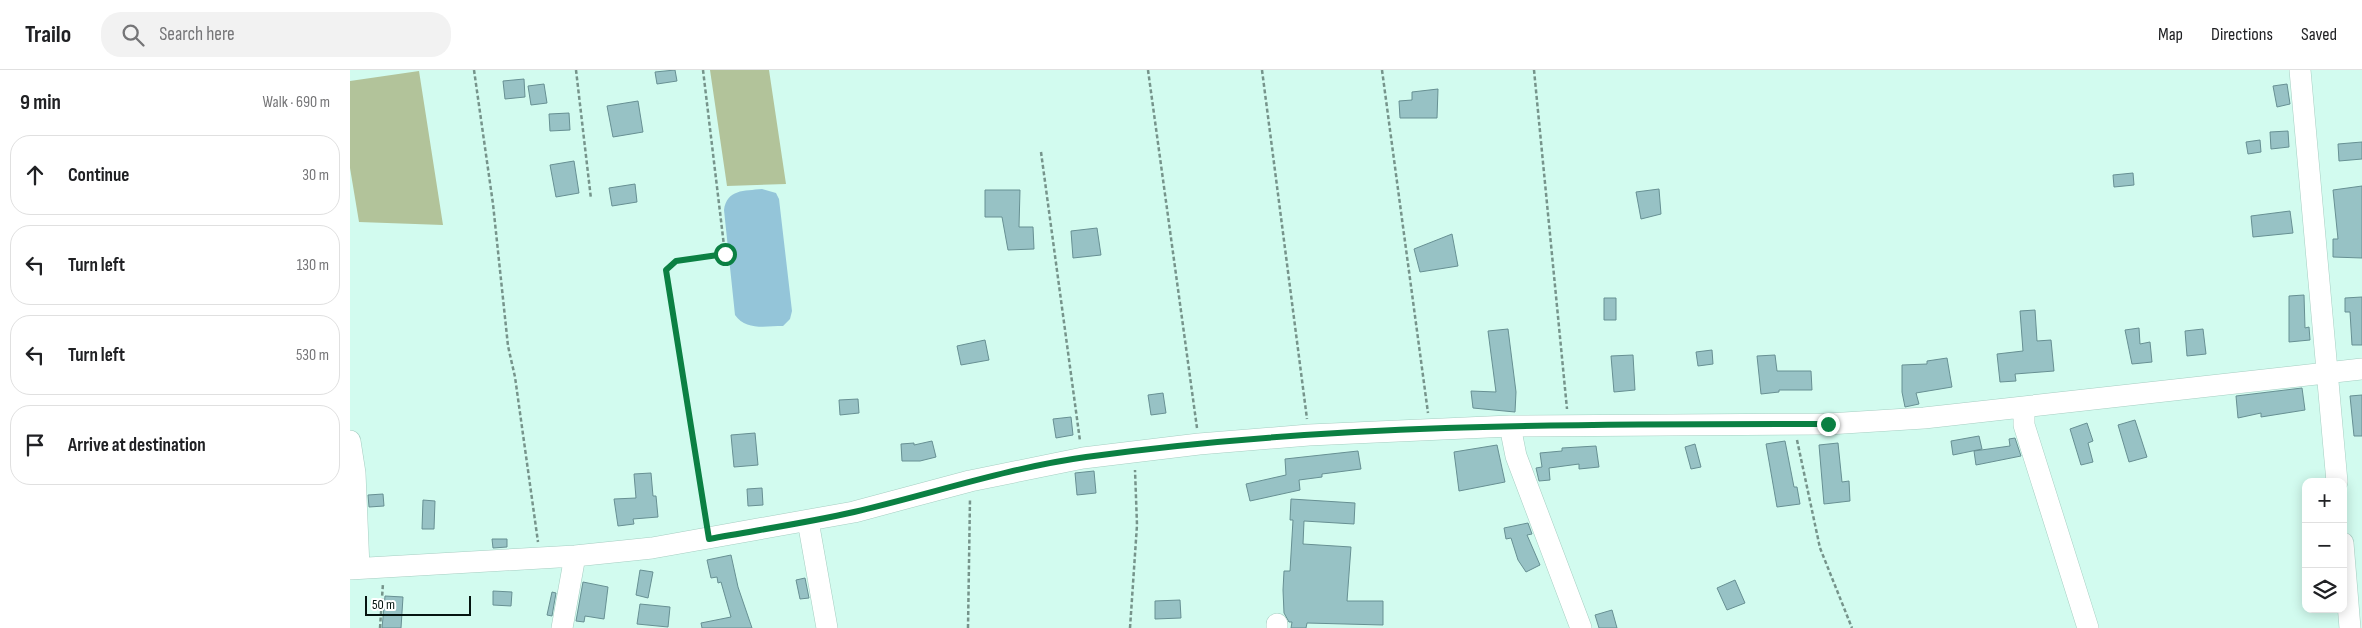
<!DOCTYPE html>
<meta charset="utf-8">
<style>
body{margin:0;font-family:"Sofia Sans Condensed",sans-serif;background:#f2f2f2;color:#202124}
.controls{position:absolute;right:15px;bottom:15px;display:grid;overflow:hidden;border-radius:10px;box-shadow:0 2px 12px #0003}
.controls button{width:45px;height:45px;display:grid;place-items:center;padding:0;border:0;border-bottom:1px solid #e0e0e0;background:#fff;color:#202124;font:25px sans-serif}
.scale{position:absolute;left:15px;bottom:12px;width:106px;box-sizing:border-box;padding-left:5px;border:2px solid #051410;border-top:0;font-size:14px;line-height:18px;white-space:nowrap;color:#051410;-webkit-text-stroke:4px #fff;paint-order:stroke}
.stop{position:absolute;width:15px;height:15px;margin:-11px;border:4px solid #0b8043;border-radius:50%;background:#fff}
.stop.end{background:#0b8043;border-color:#fff;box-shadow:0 1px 5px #0008}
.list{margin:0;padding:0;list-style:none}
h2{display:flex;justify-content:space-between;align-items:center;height:65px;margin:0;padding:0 20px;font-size:21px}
h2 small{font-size:16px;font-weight:400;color:#757577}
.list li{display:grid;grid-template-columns:32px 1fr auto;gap:15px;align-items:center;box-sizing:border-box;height:80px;margin:0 10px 10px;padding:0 10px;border:1px solid #e0e0e0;border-radius:20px}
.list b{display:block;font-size:19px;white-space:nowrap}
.list em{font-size:16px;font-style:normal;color:#757577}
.icon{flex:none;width:28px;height:28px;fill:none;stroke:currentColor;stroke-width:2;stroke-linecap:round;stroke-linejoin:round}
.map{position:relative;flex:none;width:2012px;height:558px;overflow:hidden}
header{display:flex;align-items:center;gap:30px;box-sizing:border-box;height:70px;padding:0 25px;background:#fff;border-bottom:1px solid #e0e0e0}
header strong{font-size:24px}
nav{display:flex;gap:28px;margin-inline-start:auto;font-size:18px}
.search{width:350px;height:45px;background:#f2f2f2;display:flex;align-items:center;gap:12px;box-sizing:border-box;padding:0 18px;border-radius:20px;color:#757577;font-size:19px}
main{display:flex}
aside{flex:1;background:#fff}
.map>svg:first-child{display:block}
</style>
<header>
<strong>Trailo</strong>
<div class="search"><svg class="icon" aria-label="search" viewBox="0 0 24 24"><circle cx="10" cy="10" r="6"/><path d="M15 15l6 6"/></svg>Search here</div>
<nav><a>Map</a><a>Directions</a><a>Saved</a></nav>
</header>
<main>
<aside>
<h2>9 min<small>Walk · 690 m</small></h2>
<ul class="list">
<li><svg class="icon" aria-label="ahead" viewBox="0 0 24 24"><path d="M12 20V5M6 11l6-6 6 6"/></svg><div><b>Continue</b></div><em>30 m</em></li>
<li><svg class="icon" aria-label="left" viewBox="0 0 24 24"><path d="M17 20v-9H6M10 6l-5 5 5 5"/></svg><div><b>Turn left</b></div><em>130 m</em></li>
<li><svg class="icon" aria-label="left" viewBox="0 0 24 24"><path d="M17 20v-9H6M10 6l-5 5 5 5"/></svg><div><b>Turn left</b></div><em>530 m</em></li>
<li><svg class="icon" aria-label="arrive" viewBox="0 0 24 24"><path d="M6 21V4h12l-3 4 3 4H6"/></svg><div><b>Arrive at destination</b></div></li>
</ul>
</aside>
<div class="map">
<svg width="2012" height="558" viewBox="0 0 2012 558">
<rect width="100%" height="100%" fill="#d2fbef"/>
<path fill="#b2c39a" d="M360,0H419L436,114L377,116Z
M69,1L93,155L9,152L0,98V11Z"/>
<path fill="#94c5d9" d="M412,119L426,123L429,129L442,241L440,249L433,256C416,256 396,261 385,245L374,140C377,119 394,121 412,119Z"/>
<path fill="#97c2c5" stroke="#679093" d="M325,0L327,11L307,14L305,2Z
M174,9L175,27L155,29L153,11Z
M194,14L197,33L181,35L178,16Z
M1937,14L1940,34L1927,37L1923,16Z
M1088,19L1087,48H1050L1049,31L1062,30V22Z
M288,31L293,62L263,67L257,36Z
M219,43L220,60L200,61L199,44Z
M1938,61L1939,77L1921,79L1920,62Z
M1910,70L1911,82L1898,84L1896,72Z
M2012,72V89L1989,91L1988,74Z
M224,91L229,123L206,127L200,95Z
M1783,103L1784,115L1764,117L1763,105Z
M285,114L287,132L262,136L259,118Z
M2012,116V188L1983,187V169H1988L1983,120Z
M1309,119L1311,144L1291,149L1286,122Z
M635,120H670L669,157H683L684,179L658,180L652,147H635Z
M1940,141L1943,163L1903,167L1901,146Z
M747,158L751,185L723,188L721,161Z
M1102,164L1108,196L1070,202L1064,179Z
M1954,225L1955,258L1959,257L1960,270L1939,272V226Z
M2012,227V275H2002L2000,242H1995V228Z
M1254,228H1266V250H1254Z
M1685,240L1687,271L1701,270L1704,301L1665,304L1666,311L1650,312L1647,284L1673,281L1670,241Z
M1789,258L1790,274L1800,272L1802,292L1782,294L1775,260Z
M1158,259L1166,322L1165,342L1123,338L1121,321L1146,322L1138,261Z
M1853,259L1856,284L1837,286L1835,261Z
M635,270L639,290L611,295L607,276Z
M1362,280L1363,294L1348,296L1346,282Z
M1283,285L1285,320L1264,322L1261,286Z
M1425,285L1427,301H1461L1462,320H1429V322L1411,324L1407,286Z
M1597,288L1602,317L1566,323L1569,334L1555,337L1552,322V295L1577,294V291Z
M1952,318L1955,340L1911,347V343L1888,348L1886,326Z
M813,323L816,343L801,345L798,325Z
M2012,325V366H2004L2000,326Z
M508,329L509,343L490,345L489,330Z
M721,347L723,365L706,368L703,349Z
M1785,350L1797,387L1779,392L1768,355Z
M1737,353L1743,371L1738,373L1743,392L1731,395L1720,359Z
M405,363L408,395L384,397L381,365Z
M1629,366L1632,379L1603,385L1601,371Z
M1665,368L1671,386L1626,395L1624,381L1660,376L1659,369Z
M582,371L586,387L570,391H552L551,374L564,373V375Z
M1435,371L1444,417H1447L1450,434L1427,437L1416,374Z
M1488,373L1492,412L1499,411L1500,431L1474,434L1469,375Z
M1345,374L1351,397L1341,399L1335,377Z
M1147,375L1155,412L1109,421L1104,382Z
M1246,376L1249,397L1229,399V394L1199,398L1200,410L1189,411L1186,398L1192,397L1190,383L1212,381V378Z
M1008,381L1011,399L972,404V407L949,410L950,420L900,431L896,414L936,405L935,389Z
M744,401L746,423L727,425L725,403Z
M301,403L303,426H306L308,447L283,449L284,454L268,456L264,429L286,428L284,404Z
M412,418L413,435L398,436L397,419Z
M33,424L34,436L19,437L18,425Z
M941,429L1005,433L1004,454L954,451L953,474L1001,477L997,531H1033V555L957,553L956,558H941L942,552H939L934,543L933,520L934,501H940L943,450H940Z
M73,430L85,431L84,459H72Z
M1178,453L1182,464L1177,465L1190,495L1176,502L1168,490L1161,468L1156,469L1154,458Z
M142,469H157V477L143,478Z
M381,485L388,517L402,558H352L351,553L381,547L371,512L368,513L367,507L361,508L357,490Z
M290,500L303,502L298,528L286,525Z
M455,508L459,528L450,529L446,510Z
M1385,510L1395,533L1377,540L1367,518Z
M233,512L258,517L254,549L235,546L234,552L226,551Z
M143,521L162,522L161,536L143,535Z
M202,522L206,523L202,546L197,545Z
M35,526L53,527L51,558H32Z
M830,530L831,548L805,549V531Z
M290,534L320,537L318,557L287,554Z
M1262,540L1267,558H1249L1245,545Z"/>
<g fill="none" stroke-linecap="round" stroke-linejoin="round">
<defs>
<path id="minor" d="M1950,0L1987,412
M1674,337V355L1738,558
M1160,356L1166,386L1231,558
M0,371L5,403L9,498
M458,451L477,558
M1993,473L2000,558
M0,499L225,486L302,478L504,442L620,411L733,388L849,374L959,365L1160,356L1478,354L1574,348L2012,299
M212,558L225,486
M927,558V554"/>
</defs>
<use href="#minor" stroke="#a6cec2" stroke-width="22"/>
<path stroke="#76948b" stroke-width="2.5" stroke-dasharray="4 2.5" stroke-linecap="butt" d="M124,0L143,134L158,276L165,307L188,472
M226,0L241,129
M353,0L375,184L326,191L316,200L356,450
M798,0L847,358
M912,0L957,349
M1032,0L1078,343
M1184,0L1217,339
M691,82L730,371
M1447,370L1470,478L1502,558
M30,558L33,513
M618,558L620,428
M780,558L787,455L785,400"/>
<use href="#minor" stroke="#fff" stroke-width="21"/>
</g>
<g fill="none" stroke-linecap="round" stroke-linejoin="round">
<path stroke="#0b8043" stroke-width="6" d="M375,184L326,191L316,200L359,469C407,460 456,453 504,442C581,424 657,398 736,387C981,353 1230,354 1478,354"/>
</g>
</svg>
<div class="controls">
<button>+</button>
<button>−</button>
<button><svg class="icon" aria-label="layers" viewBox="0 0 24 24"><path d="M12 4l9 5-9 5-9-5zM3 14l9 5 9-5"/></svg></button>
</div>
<div class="scale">50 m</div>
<div class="stop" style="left:375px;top:184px"></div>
<div class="stop end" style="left:1478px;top:354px"></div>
</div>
</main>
